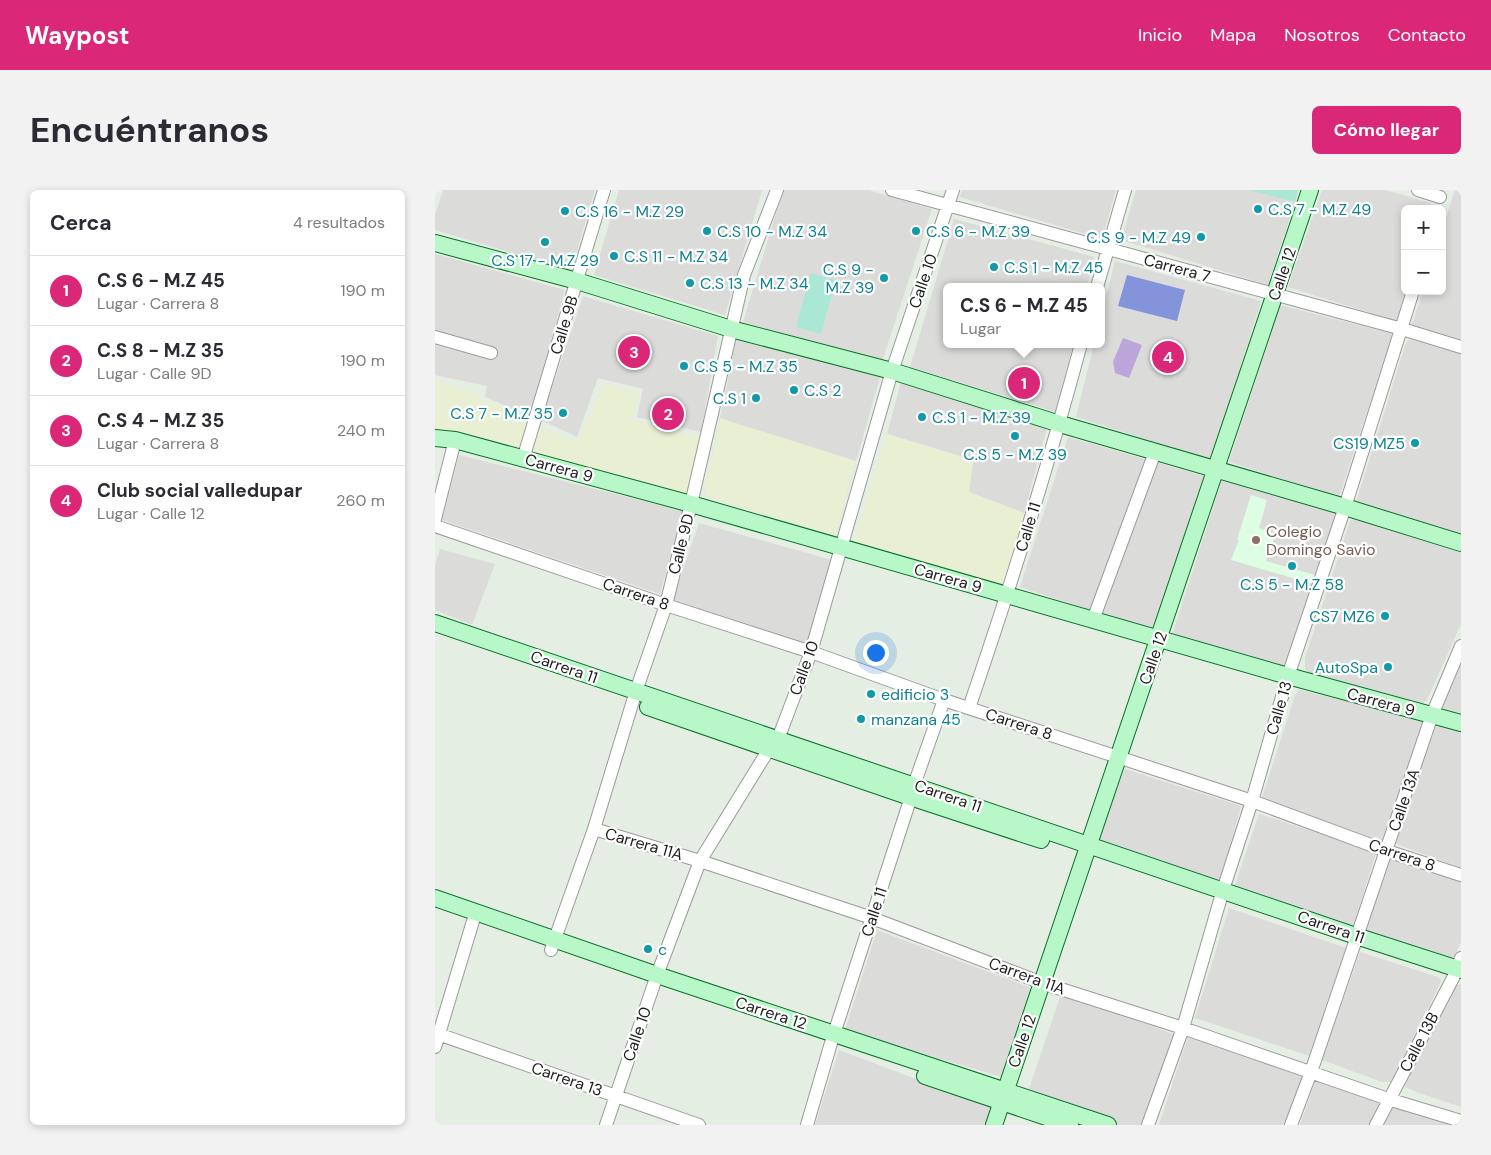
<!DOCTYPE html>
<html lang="es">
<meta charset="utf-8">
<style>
body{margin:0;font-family:"DM Sans",sans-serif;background:#f2f2f3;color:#2b2b33}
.controls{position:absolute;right:15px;top:15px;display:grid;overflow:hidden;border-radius:8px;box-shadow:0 2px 8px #0003}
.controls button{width:45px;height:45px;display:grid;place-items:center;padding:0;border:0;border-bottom:1px solid #e1e1e2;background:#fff;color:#2b2b33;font:25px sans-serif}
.you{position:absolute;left:440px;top:462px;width:18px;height:18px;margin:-12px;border:4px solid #fff;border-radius:50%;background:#1a73e8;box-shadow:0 0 0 8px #1a73e833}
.badge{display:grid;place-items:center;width:32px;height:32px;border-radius:50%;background:#db2777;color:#fff;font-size:16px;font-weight:700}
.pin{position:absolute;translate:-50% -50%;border:2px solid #fff;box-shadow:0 1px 5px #0006}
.popup{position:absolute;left:508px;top:93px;width:162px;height:65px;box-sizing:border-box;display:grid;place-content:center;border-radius:8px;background:#fff;filter:drop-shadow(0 1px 4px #0005);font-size:16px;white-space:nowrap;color:#7c7c81}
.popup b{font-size:19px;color:#2b2b33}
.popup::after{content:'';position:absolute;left:50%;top:100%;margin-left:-10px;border:10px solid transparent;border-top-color:#fff}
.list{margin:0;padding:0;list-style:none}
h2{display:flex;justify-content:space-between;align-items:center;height:65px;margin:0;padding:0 20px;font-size:21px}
h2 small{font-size:16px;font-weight:400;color:#7c7c81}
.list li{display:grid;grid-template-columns:32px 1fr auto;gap:15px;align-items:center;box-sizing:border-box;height:70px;padding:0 20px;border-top:1px solid #e1e1e2}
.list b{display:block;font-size:19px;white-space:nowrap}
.list p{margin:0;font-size:16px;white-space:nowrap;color:#7c7c81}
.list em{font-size:16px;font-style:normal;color:#7c7c81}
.map{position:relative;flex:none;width:1026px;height:935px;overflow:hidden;border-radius:8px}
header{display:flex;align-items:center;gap:30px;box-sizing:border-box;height:70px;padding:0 25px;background:#db2777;color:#fff}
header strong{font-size:24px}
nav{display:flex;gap:28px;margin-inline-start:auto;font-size:18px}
.intro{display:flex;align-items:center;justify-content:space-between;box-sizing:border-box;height:120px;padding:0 30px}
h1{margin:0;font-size:35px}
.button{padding:12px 22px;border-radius:8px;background:#db2777;color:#fff;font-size:18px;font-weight:700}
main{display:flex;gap:30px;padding:0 30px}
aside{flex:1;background:#fff;border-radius:8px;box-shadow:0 2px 8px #0003}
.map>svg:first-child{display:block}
</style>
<header>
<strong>Waypost</strong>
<nav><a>Inicio</a><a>Mapa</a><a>Nosotros</a><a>Contacto</a></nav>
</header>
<div class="intro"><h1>Encuéntranos</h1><a class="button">Cómo llegar</a></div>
<main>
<aside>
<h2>Cerca<small>4 resultados</small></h2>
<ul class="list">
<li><span class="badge">1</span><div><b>C.S 6 - M.Z 45</b><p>Lugar · Carrera 8</p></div><em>190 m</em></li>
<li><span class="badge">2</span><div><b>C.S 8 - M.Z 35</b><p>Lugar · Calle 9D</p></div><em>190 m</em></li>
<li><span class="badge">3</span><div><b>C.S 4 - M.Z 35</b><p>Lugar · Carrera 8</p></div><em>240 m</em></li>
<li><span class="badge">4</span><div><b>Club social valledupar</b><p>Lugar · Calle 12</p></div><em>260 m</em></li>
</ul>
</aside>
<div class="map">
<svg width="1026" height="935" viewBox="0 0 1026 935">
<rect width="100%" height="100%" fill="#e5eee3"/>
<path fill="#dbdbda" d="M8,0H160L136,81L0,40V25Z
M184,0H327L290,125L159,85Z
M348,0H433L497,19L447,172L308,132Z
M527,0H681L667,49L525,7Z
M701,0H864L833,95L686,50Z
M887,0H950L996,13L994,19H970V101H972L964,132L853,97Z
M1020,0H1026V154L976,137L988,101H1007V39Z
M519,29L659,67L652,97H512V154H638L621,222L475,177Z
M0,64L130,100L95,226L50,207L52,196L0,185Z
M680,71L826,111L776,270L641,227L659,154H666L667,124Z
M148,106L283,146L266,242L202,227L208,199L163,188L142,247L106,230Z
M845,115L958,144L904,307L794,272Z
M301,150L445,187L400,346L269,305Z
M977,150L1026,164V347L921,312L971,153L973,150Z
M466,192L612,238L589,323L534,302L538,270L452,244Z
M633,247L769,286L720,441L585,397Z
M24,265L248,321L225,404L7,330Z
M787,290L904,321L851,479L737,445Z
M920,329L951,335L1026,360V434L992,510L987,514L874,484L870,478V468L915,331Z
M264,333L397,370L371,456L237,412Z
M5,359L60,374L37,435L0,420V375Z
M1026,465V525L1007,519L1006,518Z
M864,500L971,525L987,530L989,534L950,650H943L828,610L827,608L860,505Z
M1003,536L1026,542V678L959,653L999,537Z
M690,579L806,616L785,692L659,649Z
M824,624L939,661L941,663L919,734L916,735L802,697L800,695Z
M954,668H960L1026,691V752L1019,767H1013L932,741L931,738Z
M794,718L911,758L874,866L760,828Z
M442,740L604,801L569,888L410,840Z
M925,762L1003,787L1006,791L960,889L956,892H947L887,870Z
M1021,794L1026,795V917L981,902L970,897L969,894Z
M627,801L740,845L712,935H683L594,899Z
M753,846L869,883L851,935H724Z
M404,860L563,920L558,935H380Z
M881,890L948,909L937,935H865Z
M959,914L1026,935H949Z"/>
<path fill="#e8efd3" d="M0,191L45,204V209L74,220L73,228L98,235L143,252L169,195L173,194L204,203L196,229L258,247L271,246L256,314L0,243Z
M285,228L421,271L400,346L269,305Z
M452,244L538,270L534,302L589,323L568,394L418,353Z"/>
<path fill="#ddfee3" d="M816,305L832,310L824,338L840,344L835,365H833L831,371L880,385L878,394L796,370L804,350H802Z"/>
<path fill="#abe7d5" d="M814,0H863L860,12Z
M376,83L401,90L386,144L361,137Z"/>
<path fill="#8494db" d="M692,85L750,100L742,131L683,116Z"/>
<path fill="#bca5da" d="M688,148L707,155L694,188L680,183L678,172Z"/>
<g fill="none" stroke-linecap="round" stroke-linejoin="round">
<defs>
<path id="street" d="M457,0L967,139L1026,157
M983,0L1005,7
M662,97L690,0
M0,147L56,163
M88,269L169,0
M0,329L20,250
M0,336L231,415L376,462L509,510L817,611L952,661L1026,685
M658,430L720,262
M534,518C575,398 613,277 646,154
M159,639L265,671L437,728L607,793L748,838L953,909L1026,931
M116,760L159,639L201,501L231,415L256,314L309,85L342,0
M0,843L264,935
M0,857L38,731
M171,935L222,785L265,671L334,559L343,549L376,462L457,181L518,0
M372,935L396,853L476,607L479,595L509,510
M713,935L748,838L788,700L817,611L853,486L910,317L978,101
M856,935L876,882L997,525L1026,456
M941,935L1018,788L1026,768"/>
<path id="secondary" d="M0,53L142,91L296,139L457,181L625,234L910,317L1026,353
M0,248L20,250L256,314L853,486L1026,533
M0,433L921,746L1026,780
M213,517L472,606L606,650
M0,708L222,785L673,935
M490,886L635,935
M559,935L875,0"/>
</defs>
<use href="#street" stroke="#9a9a9a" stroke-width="14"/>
<use href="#secondary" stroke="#097028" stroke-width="18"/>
<use href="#street" stroke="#fff" stroke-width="12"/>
<use href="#secondary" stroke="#b8f7c8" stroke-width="16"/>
</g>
<g fill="#0f9aa8" stroke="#fff" stroke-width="2">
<circle cx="823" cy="19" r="5"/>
<circle cx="130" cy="21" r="5"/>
<circle cx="272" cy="41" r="5"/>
<circle cx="481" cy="41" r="5"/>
<circle cx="766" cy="47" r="5"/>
<circle cx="110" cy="52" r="5"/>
<circle cx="179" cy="66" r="5"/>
<circle cx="559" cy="77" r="5"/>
<circle cx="449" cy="88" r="5"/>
<circle cx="255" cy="93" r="5"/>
<circle cx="249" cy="176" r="5"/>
<circle cx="359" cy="200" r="5"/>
<circle cx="321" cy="208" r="5"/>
<circle cx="128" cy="223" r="5"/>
<circle cx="487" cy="227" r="5"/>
<circle cx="580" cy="246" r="5"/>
<circle cx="980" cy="253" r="5"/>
<circle cx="857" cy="376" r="5"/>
<circle cx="950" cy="426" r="5"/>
<circle cx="953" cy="477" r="5"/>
<circle cx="436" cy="504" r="5"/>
<circle cx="426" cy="529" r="5"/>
<circle cx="213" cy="759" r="5"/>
</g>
<circle fill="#8d6e63" stroke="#fff" stroke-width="2" cx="821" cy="350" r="5"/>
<g text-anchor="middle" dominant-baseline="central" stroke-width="4.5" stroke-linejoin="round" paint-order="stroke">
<g font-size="16" fill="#0d838f" stroke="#fff" text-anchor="start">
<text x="833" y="19">C.S 7 - M.Z 49</text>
<text x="140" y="21">C.S 16 - M.Z 29</text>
<text x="282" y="41">C.S 10 - M.Z 34</text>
<text x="491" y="41">C.S 6 - M.Z 39</text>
<text x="756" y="47" text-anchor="end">C.S 9 - M.Z 49</text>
<text x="189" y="66">C.S 11 - M.Z 34</text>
<text x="110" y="70" text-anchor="middle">C.S 17 - M.Z 29</text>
<text x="569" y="77">C.S 1 - M.Z 45</text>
<text x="439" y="79" text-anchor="end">C.S 9 -<tspan x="439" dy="18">M.Z 39</tspan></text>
<text x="265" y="93">C.S 13 - M.Z 34</text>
<text x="259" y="176">C.S 5 - M.Z 35</text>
<text x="369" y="200">C.S 2</text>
<text x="311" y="208" text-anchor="end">C.S 1</text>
<text x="118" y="223" text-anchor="end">C.S 7 - M.Z 35</text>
<text x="497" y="227">C.S 1 - M.Z 39</text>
<text x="970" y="253" text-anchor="end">CS19 MZ5</text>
<text x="580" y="264" text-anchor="middle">C.S 5 - M.Z 39</text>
<text x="857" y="394" text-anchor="middle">C.S 5 - M.Z 58</text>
<text x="940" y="426" text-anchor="end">CS7 MZ6</text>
<text x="943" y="477" text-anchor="end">AutoSpa</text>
<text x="446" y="504">edificio 3</text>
<text x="436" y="529">manzana 45</text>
<text x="223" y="759">c</text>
</g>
<g font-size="16" fill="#1d1d1d" stroke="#fff">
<text transform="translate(742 78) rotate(15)">Carrera 7</text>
<text transform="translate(847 84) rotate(-71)">Calle 12</text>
<text transform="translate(488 91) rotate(-71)">Calle 10</text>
<text transform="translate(129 135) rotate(-73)">Calle 9B</text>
<text transform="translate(124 278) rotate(15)">Carrera 9</text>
<text transform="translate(593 337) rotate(-73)">Calle 11</text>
<text transform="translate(246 354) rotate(-76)">Calle 9D</text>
<text transform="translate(513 388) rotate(16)">Carrera 9</text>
<text transform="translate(201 404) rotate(19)">Carrera 8</text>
<text transform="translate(718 468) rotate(-71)">Calle 12</text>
<text transform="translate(129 477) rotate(19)">Carrera 11</text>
<text transform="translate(369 478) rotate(-70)">Calle 10</text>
<text transform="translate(946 512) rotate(15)">Carrera 9</text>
<text transform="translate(844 518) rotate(-74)">Calle 13</text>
<text transform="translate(584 534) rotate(18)">Carrera 8</text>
<text transform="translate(513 606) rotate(19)">Carrera 11</text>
<text transform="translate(969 610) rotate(-71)">Calle 13A</text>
<text transform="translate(209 654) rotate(16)">Carrera 11A</text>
<text transform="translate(967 665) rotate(19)">Carrera 8</text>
<text transform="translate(439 722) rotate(-72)">Calle 11</text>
<text transform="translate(896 737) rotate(19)">Carrera 11</text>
<text transform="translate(592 786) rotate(20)">Carrera 11A</text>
<text transform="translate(336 823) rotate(18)">Carrera 12</text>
<text transform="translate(202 844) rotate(-71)">Calle 10</text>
<text transform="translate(587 851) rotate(-71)">Calle 12</text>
<text transform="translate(984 852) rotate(-62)">Calle 13B</text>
<text transform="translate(132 889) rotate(19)">Carrera 13</text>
</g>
<g font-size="16" fill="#785e54" stroke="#fff" text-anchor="start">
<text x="831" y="341">Colegio<tspan x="831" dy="18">Domingo Savio</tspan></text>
</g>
</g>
</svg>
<div class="controls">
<button>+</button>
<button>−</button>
</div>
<div class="you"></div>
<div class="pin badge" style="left:589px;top:193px">1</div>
<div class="popup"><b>C.S 6 - M.Z 45</b>Lugar</div>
<div class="pin badge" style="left:233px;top:224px">2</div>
<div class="pin badge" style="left:199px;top:162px">3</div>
<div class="pin badge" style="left:733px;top:167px">4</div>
</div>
</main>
